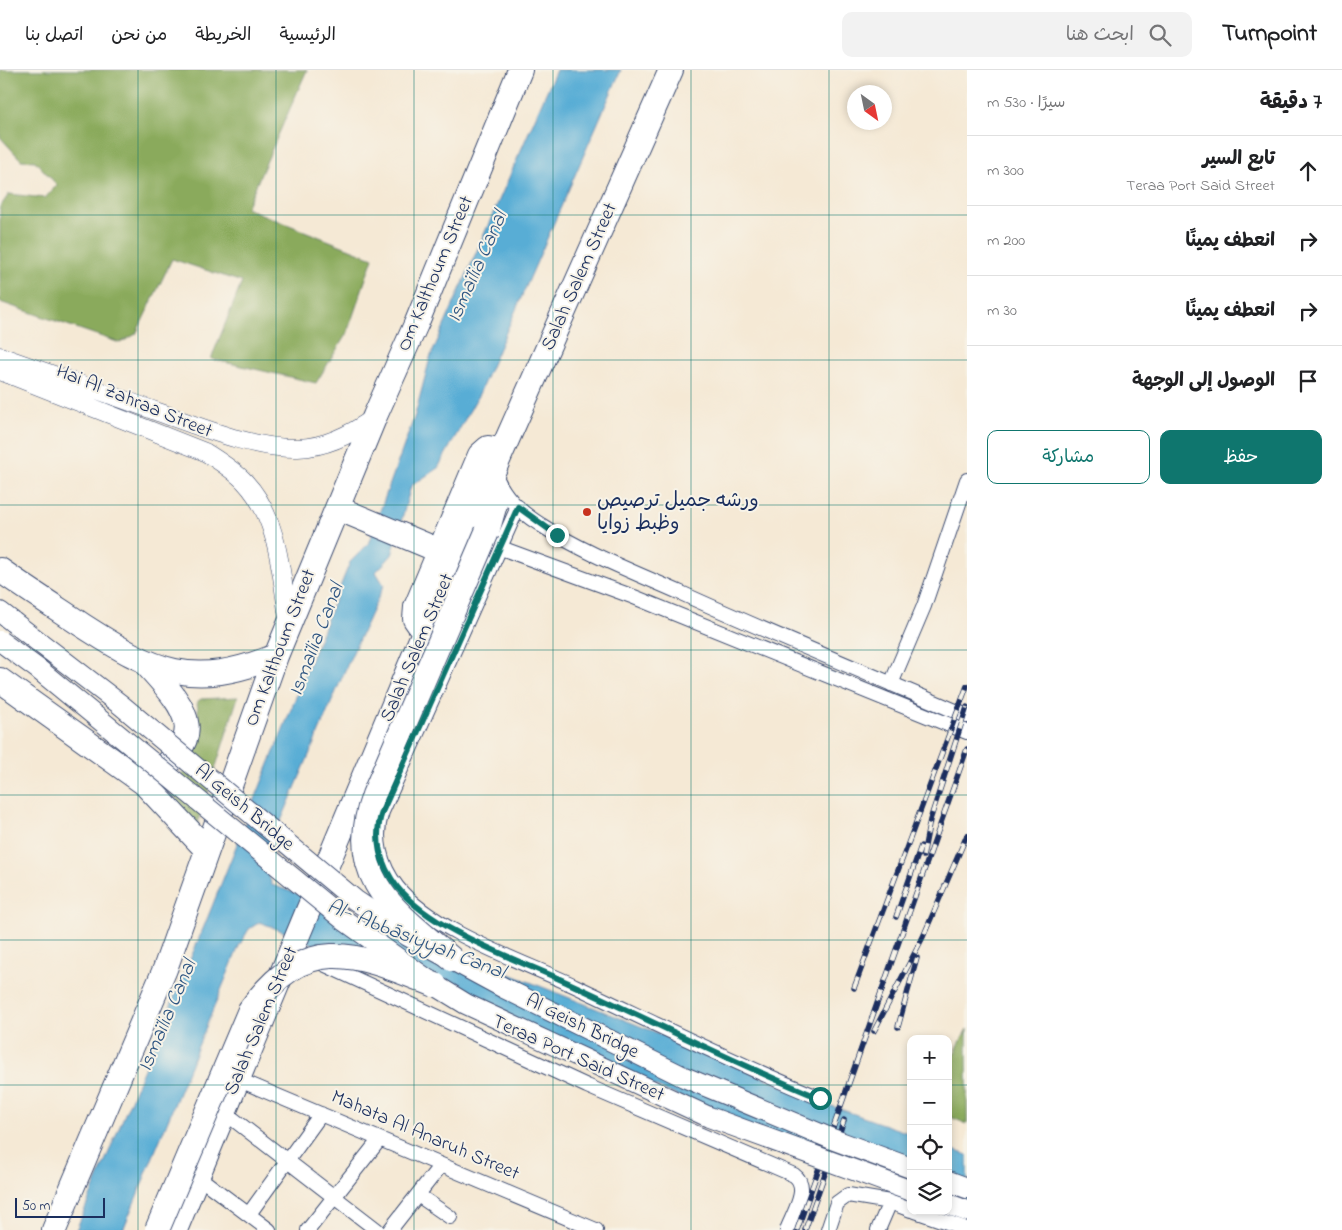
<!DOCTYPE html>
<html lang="ar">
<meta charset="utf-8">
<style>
body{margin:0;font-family:"Indie Flower","Playpen Sans Arabic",sans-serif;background:#f2f2f2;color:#202124;direction:rtl}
.controls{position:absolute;right:15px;bottom:15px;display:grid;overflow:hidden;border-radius:10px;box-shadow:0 2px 8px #0003}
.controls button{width:45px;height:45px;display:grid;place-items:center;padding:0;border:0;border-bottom:1px solid #e0e0e0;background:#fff;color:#202124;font:25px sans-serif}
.compass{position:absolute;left:847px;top:15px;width:45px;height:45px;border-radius:50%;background:#fff;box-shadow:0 2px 8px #0003;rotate:147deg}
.scale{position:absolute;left:15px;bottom:12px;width:90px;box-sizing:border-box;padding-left:5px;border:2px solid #1b2f5e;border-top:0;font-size:14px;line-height:18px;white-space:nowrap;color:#1b2f5e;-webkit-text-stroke:4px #f7f3e8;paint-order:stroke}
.stop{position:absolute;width:15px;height:15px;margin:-11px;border:4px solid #0f766e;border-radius:50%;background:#fff}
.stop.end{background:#0f766e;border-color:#fff;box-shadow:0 1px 5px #0008}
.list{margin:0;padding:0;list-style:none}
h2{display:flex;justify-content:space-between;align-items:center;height:65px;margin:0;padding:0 20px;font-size:21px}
h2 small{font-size:16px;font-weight:400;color:#757577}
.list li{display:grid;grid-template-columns:32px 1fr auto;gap:15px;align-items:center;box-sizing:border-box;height:70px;padding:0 20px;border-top:1px solid #e0e0e0}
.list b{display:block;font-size:19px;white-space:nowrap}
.list p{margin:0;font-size:16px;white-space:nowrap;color:#757577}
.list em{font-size:16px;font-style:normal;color:#757577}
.actions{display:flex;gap:10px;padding:15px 20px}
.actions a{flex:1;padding:11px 0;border:1px solid #0f766e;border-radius:10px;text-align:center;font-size:18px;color:#0f766e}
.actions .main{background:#0f766e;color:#fff}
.icon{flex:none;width:28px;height:28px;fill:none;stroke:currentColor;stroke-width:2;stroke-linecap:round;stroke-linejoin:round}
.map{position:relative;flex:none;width:967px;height:1160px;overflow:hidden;direction:ltr}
header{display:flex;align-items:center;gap:30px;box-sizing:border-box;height:70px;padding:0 25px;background:#fff;border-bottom:1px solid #e0e0e0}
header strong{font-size:24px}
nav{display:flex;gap:28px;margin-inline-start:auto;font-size:18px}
.search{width:350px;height:45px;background:#f2f2f2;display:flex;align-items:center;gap:12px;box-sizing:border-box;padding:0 18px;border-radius:10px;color:#757577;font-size:19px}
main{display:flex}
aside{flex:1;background:#fff}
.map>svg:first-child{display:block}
</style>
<header>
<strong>Turnpoint</strong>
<div class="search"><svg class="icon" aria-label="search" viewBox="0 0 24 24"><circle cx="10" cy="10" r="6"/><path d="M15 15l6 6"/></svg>ابحث هنا</div>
<nav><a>الرئيسية</a><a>الخريطة</a><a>من نحن</a><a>اتصل بنا</a></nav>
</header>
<main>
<aside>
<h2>7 دقيقة<small>سيرًا · 530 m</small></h2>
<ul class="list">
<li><svg class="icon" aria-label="ahead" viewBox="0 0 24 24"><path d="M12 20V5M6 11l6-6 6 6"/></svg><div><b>تابع السير</b><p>Teraa Port Said Street</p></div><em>300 m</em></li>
<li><svg class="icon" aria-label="right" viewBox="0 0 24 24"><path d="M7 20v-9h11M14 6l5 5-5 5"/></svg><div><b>انعطف يمينًا</b></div><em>200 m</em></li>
<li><svg class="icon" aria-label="right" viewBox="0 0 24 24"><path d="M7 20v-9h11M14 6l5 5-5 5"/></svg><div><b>انعطف يمينًا</b></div><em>30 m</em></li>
<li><svg class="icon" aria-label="arrive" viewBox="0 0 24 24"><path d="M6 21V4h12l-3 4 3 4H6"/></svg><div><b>الوصول إلى الوجهة</b></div></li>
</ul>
<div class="actions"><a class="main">حفظ</a><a>مشاركة</a></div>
</aside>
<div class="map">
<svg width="967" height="1160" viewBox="0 0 967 1160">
<rect width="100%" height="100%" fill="#f7f3e8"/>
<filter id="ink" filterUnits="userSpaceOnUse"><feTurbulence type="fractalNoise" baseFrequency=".02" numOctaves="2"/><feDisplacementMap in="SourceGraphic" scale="10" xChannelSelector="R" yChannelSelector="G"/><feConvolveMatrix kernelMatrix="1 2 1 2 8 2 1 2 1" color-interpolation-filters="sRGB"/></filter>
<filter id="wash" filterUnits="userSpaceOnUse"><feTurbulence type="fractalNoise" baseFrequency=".0096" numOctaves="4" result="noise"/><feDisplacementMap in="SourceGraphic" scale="20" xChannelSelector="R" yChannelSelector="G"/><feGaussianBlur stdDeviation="1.12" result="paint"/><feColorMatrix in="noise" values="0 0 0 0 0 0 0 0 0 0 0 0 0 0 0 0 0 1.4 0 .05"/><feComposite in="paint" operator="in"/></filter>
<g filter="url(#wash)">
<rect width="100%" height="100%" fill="#f5e9d5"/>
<path fill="#8aaa5c" stroke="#526c5d" d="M0,0H307L246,138L373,188L347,263L316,313L211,289L242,212L172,189L136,264L120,273L0,232V137L9,124L45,128L57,115L35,91L21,90L0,67Z
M238,627L197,756L168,719C171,714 177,710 181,706C201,684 200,658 197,632L201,629Z
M967,959V1054L948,1046V995Z"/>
<path fill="#59add5" stroke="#3a6e9a" d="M556,0H621L479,324L438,398L411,416L392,485L376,502L384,515L349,591L264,791L272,815L377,851L700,980L823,1033L911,1064V1111L755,1058L260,852L249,859L239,876L123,1160H76L205,854L350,492L368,474L415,345L430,288Z
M948,1078L967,1085V1131L948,1124Z"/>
</g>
<g filter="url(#ink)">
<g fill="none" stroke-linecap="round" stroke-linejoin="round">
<defs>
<path id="minor" d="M497,409C506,429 523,444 541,455C584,483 634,502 681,523C776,566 872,605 967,646
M518,437L382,742C373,768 380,795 397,817C433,862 522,891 575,916C656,954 736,994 820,1028
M501,478L634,527L967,662
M891,614L924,536L967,410
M317,891L587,1016L794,1105C811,1117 793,1144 787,1160
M237,1009L596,1160
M224,1042L377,1160
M197,1106L269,1160
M418,1125L450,1147
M915,1141L967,1159
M249,1144L321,1044
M308,1160L380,1069
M390,1160L441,1095
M828,1160L837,1133L848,1125L890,1132L911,1140
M878,1160L890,1132"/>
<path id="tertiary" d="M0,286C53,305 106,323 158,342C201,357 253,379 298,378C327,377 352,364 375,347
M0,301L205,382C219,391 234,400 245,412C280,449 281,507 289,554"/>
<path id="secondary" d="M0,542L13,552
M948,1111L967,1118
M948,1134L967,1141"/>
<path id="trunk" d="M337,438L440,481
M487,462L495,434L492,410
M0,500C27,519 55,537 82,555C155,602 191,620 276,586
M424,562L415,549L416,537L480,385L488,378L502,381
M0,610L144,713L206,779
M144,713C208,667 193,645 146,594
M54,1160L165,899L276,586L375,346L417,252L520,0
M175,1160L424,562L502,381L671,0"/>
</defs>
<use href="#minor" stroke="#3c4b70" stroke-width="16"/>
<use href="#tertiary" stroke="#3c4b70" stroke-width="19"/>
<use href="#secondary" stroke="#3c4b70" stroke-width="22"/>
<use href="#trunk" stroke="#3c4b70" stroke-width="26"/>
<use href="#minor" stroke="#fff" stroke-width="14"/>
<use href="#tertiary" stroke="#fff" stroke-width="18"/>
<use href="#secondary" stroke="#fff" stroke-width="20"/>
<use href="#trunk" stroke="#fff" stroke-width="24"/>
<defs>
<path id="rail" d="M923,786L930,750L967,637
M896,847L921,776
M854,918L967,616
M898,957L917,888
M874,961L923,867L967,765
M797,1160L967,679
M805,1160L844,1050"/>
</defs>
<use href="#rail" stroke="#1b2f5e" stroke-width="5.5"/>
<use href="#rail" stroke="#f7f3e8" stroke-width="4" stroke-dasharray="11" stroke-linecap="butt"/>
<defs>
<path id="secondary-bridge" d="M13,552L121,635L355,830L408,866L504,918L684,1007L832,1069L911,1098
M0,571L38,599L344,850L435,915L466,934L709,1047L911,1121"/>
<path id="trunk-bridge" d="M453,890C397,842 343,809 374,725L487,462
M157,1160L250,940C308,860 357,884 435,915"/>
</defs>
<use href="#secondary-bridge" stroke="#3c4b70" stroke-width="22" stroke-linecap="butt"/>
<use href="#trunk-bridge" stroke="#3c4b70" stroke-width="26" stroke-linecap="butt"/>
<use href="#secondary-bridge" stroke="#fff" stroke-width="20"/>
<use href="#trunk-bridge" stroke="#fff" stroke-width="24"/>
</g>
</g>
<g fill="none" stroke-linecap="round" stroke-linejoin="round" filter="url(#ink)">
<path stroke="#0f766e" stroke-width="6" d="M557,465L518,437L382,742C373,768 380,795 397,817C433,862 522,891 575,916C656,953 736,994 820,1028"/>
</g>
<path fill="none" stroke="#0f766e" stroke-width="1" stroke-opacity="0.55" d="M138,0V1160M276,0V1160M414,0V1160M553,0V1160M691,0V1160M829,0V1160M0,145H967M0,290H967M0,435H967M0,580H967M0,725H967M0,870H967M0,1015H911M948,1015H967"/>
<circle fill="#c8321e" stroke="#f7f3e8" stroke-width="2" cx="587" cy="442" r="5"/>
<g text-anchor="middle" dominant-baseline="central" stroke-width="4" stroke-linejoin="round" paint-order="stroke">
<g font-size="20" fill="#1b2f5e" stroke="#f7f3e8">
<text transform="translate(436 204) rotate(-67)">Om Kalthoum Street</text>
<text transform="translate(580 207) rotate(-66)">Salah Salem Street</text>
<text transform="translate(134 332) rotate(22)">Hai Al Zahraa Street</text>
<text transform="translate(281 578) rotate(-69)">Om Kalthoum Street</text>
<text transform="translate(418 578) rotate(-67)">Salah Salem Street</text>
<text transform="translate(244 738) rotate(40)">Al Geish Bridge</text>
<text transform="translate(262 951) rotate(-67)">Salah Salem Street</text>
<text transform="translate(582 957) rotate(26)">Al Geish Bridge</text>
<text transform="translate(578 989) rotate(24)">Teraa Port Said Street</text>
<text transform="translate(425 1066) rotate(23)">Mahata Al Anaruh Street</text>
</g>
<g font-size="20" fill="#1b2f5e" stroke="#f7f3e8" text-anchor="start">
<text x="597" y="431">ورشه جميل ترصيص<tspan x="597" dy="23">وظبط زوايا</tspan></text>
</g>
<g font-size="21" font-style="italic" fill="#2e5582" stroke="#f7f3e8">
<text transform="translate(478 197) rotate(-66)">Ismaïlia Canal</text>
<text transform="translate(317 570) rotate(-69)">Ismaïlia Canal</text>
<text transform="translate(416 870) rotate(21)">Al-ʿAbbāsiyyah Canal</text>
<text transform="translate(168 946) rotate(-67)">Ismaïlia Canal</text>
</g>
</g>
</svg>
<div class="controls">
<button>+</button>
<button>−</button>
<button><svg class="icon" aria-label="locate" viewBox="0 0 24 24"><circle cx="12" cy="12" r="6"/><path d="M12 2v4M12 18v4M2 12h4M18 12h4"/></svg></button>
<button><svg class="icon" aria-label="layers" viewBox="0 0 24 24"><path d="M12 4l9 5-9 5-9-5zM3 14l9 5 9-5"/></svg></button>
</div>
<svg class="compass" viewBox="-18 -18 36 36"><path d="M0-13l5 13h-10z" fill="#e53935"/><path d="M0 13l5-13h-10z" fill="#757577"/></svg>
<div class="scale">50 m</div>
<div class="stop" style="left:820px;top:1028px"></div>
<div class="stop end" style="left:557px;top:465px"></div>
</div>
</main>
